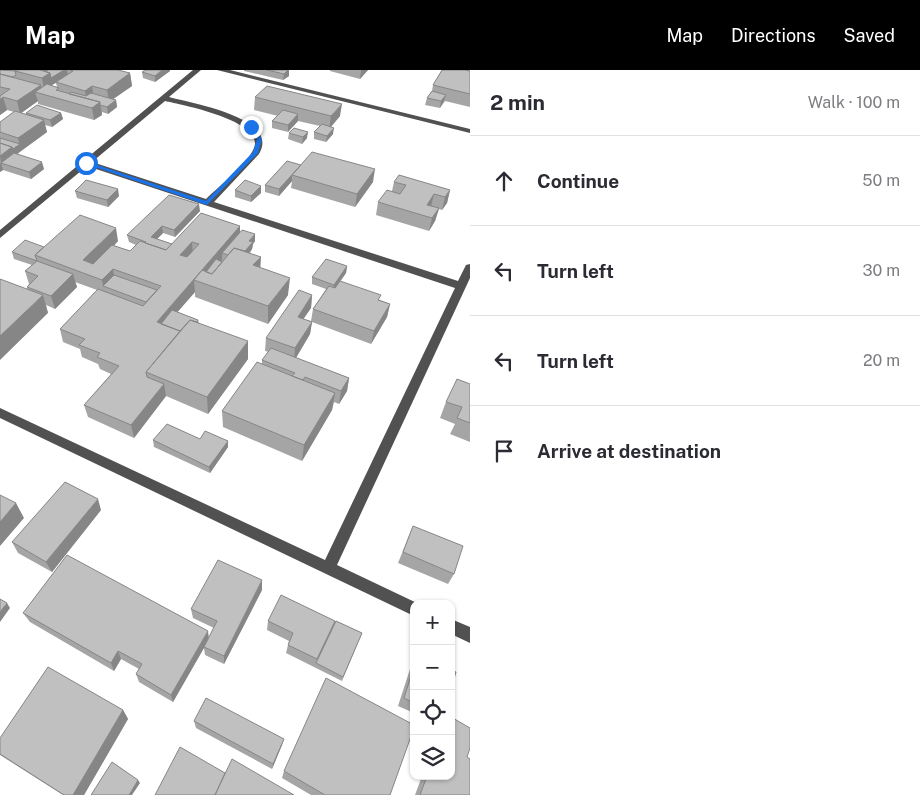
<!DOCTYPE html>
<meta charset="utf-8">
<style>
body{margin:0;font-family:"Public Sans",sans-serif;background:#f7f7f7;color:#2b2b33}
.controls{position:absolute;right:15px;bottom:15px;display:grid;overflow:hidden;border-radius:10px;box-shadow:0 1px 4px #0004}
.controls button{width:45px;height:45px;display:grid;place-items:center;padding:0;border:0;border-bottom:1px solid #e1e1e2;background:#fff;color:#2b2b33;font:25px sans-serif}
.stop{position:absolute;width:15px;height:15px;margin:-11px;border:4px solid #1a73e8;border-radius:50%;background:#fff}
.stop.end{background:#1a73e8;border-color:#fff;box-shadow:0 1px 5px #0008}
.list{margin:0;padding:0;list-style:none}
h2{display:flex;justify-content:space-between;align-items:center;height:65px;margin:0;padding:0 20px;font-size:21px}
h2 small{font-size:16px;font-weight:400;color:#7c7c81}
.list li{display:grid;grid-template-columns:32px 1fr auto;gap:15px;align-items:center;box-sizing:border-box;height:90px;padding:0 20px;border-top:1px solid #e1e1e2}
.list b{display:block;font-size:19px;white-space:nowrap}
.list em{font-size:16px;font-style:normal;color:#7c7c81}
.icon{flex:none;width:28px;height:28px;fill:none;stroke:currentColor;stroke-width:2;stroke-linecap:round;stroke-linejoin:round}
.map{position:relative;flex:none;width:470px;height:725px;overflow:hidden}
header{display:flex;align-items:center;gap:30px;box-sizing:border-box;height:70px;padding:0 25px;background:#000;color:#fff}
header strong{font-size:24px}
nav{display:flex;gap:28px;margin-inline-start:auto;font-size:18px}
main{display:flex}
aside{flex:1;background:#fff}
.map>svg:first-child{display:block}
</style>
<header>
<strong>Map</strong>
<nav><a>Map</a><a>Directions</a><a>Saved</a></nav>
</header>
<main>
<div class="map">
<svg width="470" height="725" viewBox="0 0 470 725">
<rect width="100%" height="100%" fill="#fff"/>
<g fill="none" stroke-linecap="round" stroke-linejoin="round">
<path fill="#515151" fill-rule="evenodd" d="M193,0H201L169,27C191,33 281,48 259,84L214,132L458,211L466,195L470,194V208L337,495L419,534H414V546L0,348V338L325,490L455,218L87,96L0,168V160ZM165,31C183,35 265,51 254,78C247,95 219,116 206,129L92,92Z
M217,0H230L470,59V63Z
M451,549L470,557V573L451,564Z"/>
</g>
<path fill="#a5a5a5" fill-rule="evenodd" d="M0,0H118L130,3L132,16L113,29L116,30L117,37L108,44L102,42V45L94,50L38,34V31L21,43L26,44V43H61L63,49L52,57L45,55L47,62L17,84L44,99L31,109L3,100L0,102V52L14,42L7,40L0,45ZM56,13L57,17L51,16L52,15Z
M244,0H289V6L283,10L244,1Z
M330,0H368L360,9L330,1Z
M440,0H470V37L445,31L440,38L425,35L427,28L432,21L433,15L442,0Z
M170,1L155,12L143,8L142,2Z
M255,27L340,46L331,57L333,64L326,72L314,69V62L320,56L298,51L288,62L272,58V51L278,46L254,40Z
M289,63L307,68L302,74L288,69Z
M301,95L373,112L355,137L291,118L292,111L279,126L265,122V115Z
M394,112L450,120L447,133L442,140L439,139L435,151L429,161L376,145L378,132L392,121Z
M261,116V123L251,132L235,127V120Z
M75,121L119,126L108,137L77,128Z
M200,141L175,167L163,163L157,169L172,174L240,156V162L255,171L253,174L252,179L250,183L260,198L288,225L268,254L195,227V222L177,242L198,250L199,253L248,289L208,344L166,326L134,368L88,347L84,335L111,304L100,299L98,294L82,287L80,279L63,272L60,259L97,220L75,212L77,217L55,239L46,235L48,243L27,219V217L29,214L25,201L32,195L14,189L12,182L44,177L118,171L114,176L130,181L136,175L129,172L127,165Z
M347,196L346,203L340,211L380,230L390,234L387,247L371,274L312,252L310,264L296,288L349,308L347,321L339,334L334,332L332,340L302,391L223,357L222,341L262,294V290L269,282L265,281L266,268L312,225L311,238L303,249L311,251L313,239L326,219L312,214V207Z
M470,314V372L450,364L455,354L440,348L446,332Z
M200,369L228,371V377L210,403L154,377L153,370Z
M101,440L52,502L18,483L12,472Z
M413,456L454,504L448,514L398,493Z
M262,520L224,594L205,585L204,578L173,632L139,612L136,604L139,599L121,589L114,601L30,552L23,543L209,567L214,558L193,548L191,539Z
M268,551H335L362,563L342,611L286,583L289,571L267,560Z
M414,590V643L398,636L412,593Z
M123,640L128,649L84,725H63L0,685V668Z
M194,651L282,675L272,699L196,658Z
M467,687L470,725H415L422,706H451Z
M284,701L390,725H311L282,708Z"/>
<path fill="#868686" d="M39,0H67L68,5L44,20L42,8Z
M162,0H170V1L155,12V6Z
M288,0H289V6L283,10L284,4Z
M361,0H368L360,9Z
M130,3L132,16L109,32L107,20Z
M41,15L43,24L35,22L38,31L20,44L17,31Z
M92,16L94,28L86,31L85,21Z
M446,25L444,31L440,38L441,31Z
M3,27L7,40L0,45V30Z
M116,30L117,37L108,44L107,37Z
M100,32L102,45L94,50L92,38Z
M342,34L340,46L329,59L331,46Z
M61,43L63,49L52,57L50,50Z
M298,44V51L288,62V55Z
M44,50L47,62L21,81L18,68Z
M334,58L333,64L326,72L327,66Z
M308,62L307,68L302,74L303,67Z
M20,74L21,81L15,86L1,93L0,86L12,77Z
M42,92L44,99L31,109L29,102Z
M0,93H1L3,100L0,102Z
M301,95L292,105V111L279,126V119Z
M375,99L373,112L355,137L357,124Z
M261,116V123L251,132V126Z
M118,119L119,126L108,137L107,130Z
M450,120L447,133L442,140L445,127Z
M434,124L431,137L427,135Z
M199,134L200,141L175,167L174,160Z
M439,138L435,151L429,161L432,148Z
M162,156L163,163L152,174L151,167Z
M240,156V169L222,183V190L208,207L194,210L195,222L162,260L157,252Z
M116,158L118,171L86,203L83,190Z
M255,164V171L253,174L252,179L239,196L249,171Z
M192,172L193,185L181,198L180,185Z
M261,187L260,204L253,195Z
M347,196L346,203L333,222L334,215Z
M113,199L115,212L103,216L102,210Z
M73,204L77,217L55,239L51,226Z
M290,208L288,225L268,254V236Z
M43,225L48,243L0,290V266Z
M312,225L311,238L296,260L298,247Z
M390,234L387,247L371,274L374,261Z
M312,252L310,264L294,291L295,278Z
M248,271V289L208,344L207,327Z
M349,308L347,321L339,334L341,321Z
M164,314L166,326L134,368L131,355Z
M335,323L332,340L302,391L304,375Z
M228,371V377L210,403L209,397Z
M98,429L101,440L52,502L46,492Z
M16,433L24,448L0,476V452Z
M262,510V520L224,594V586Z
M7,533L10,538L0,552V542Z
M208,561L209,569L173,632L171,625Z
M118,581L121,589L114,601L111,593Z
M123,640L128,649L84,725H73Z
M284,669L282,675L272,699L273,694Z
M138,710L140,713L132,725H129Z"/>
<path fill="#c0c0c0" stroke="#868686" fill-rule="evenodd" d="M0,0L16,1H15L16,5L13,7L0,4Z
M17,0H40L50,3L42,8L15,1Z
M48,0H64L51,8L50,3L46,2Z
M70,0H118L130,3L107,20L92,16L85,21L56,12L73,1Z
M145,0H162L155,6L142,2Z
M267,0H288L284,4Z
M442,0H465L470,1V24L433,15Z
M0,4L41,15L17,31L3,27L0,30V26L10,19L0,17Z
M47,14L59,18L56,20L100,32L92,38L35,22Z
M267,16L342,34L331,46L255,27Z
M432,21L446,25L441,31L427,28Z
M71,22L86,26L91,23L116,30L107,37L100,35V32L69,24Z
M37,35L61,43L50,50L26,43Z
M283,40L298,44L288,55L272,51Z
M15,41L44,50L18,68L0,62V52Z
M322,54L334,58L327,66L314,62Z
M294,58L308,62L303,67L289,63Z
M0,68L20,74L13,79L12,77L0,73Z
M0,73L12,77L0,86Z
M312,82L375,99L357,124L292,105Z
M14,83L42,92L29,102L1,93Z
M287,91L301,95L279,119L265,115Z
M399,105L450,120L445,127L434,124L427,135L439,138L432,148L378,132L387,120L400,124L406,115L394,112Z
M86,110L118,119L107,130L75,121Z
M245,110L261,116L251,126L235,120Z
M169,125L199,134L174,160L162,156L151,167L172,174L166,180L145,173L146,172L127,165Z
M201,143L240,156L157,252L180,261L146,302L147,307L164,314L131,355L84,335L119,296L97,287L100,283L79,275L85,269L60,259L98,219L143,236L161,216L113,199L102,210L35,185L80,145L116,158L83,190L93,194L112,175L130,181L140,171L166,180ZM192,172L199,174L187,187L180,185Z
M242,160L255,164L249,171L253,172L245,181L234,178L228,185L222,183Z
M25,170L44,177L35,185L37,191L12,182Z
M234,178L261,187L253,195L290,208L268,236L194,210L202,200L212,204Z
M216,189L222,192L212,204L206,202Z
M326,189L347,196L334,215L312,207Z
M37,191L73,204L51,226L27,217L38,206L25,201Z
M114,205L157,220L146,232L103,216Z
M0,209L43,225L0,266Z
M340,211L381,225L378,230L390,234L374,261L313,239L329,216L335,218Z
M299,220L312,225L298,247L312,252L295,278L266,268Z
M172,240L198,250L197,252L190,250L180,261L161,254Z
M190,250L248,271L207,327L146,302Z
M271,278L349,308L341,321L305,307L303,310L292,306L295,303L262,290Z
M257,292L335,323L304,375L222,341Z
M457,309L470,314V353L457,348L462,337L446,332Z
M167,354L200,369L205,361L228,371L209,397L153,370Z
M65,412L98,429L46,492L12,472Z
M0,425L16,433L0,452Z
M413,456L463,476L454,504L403,482Z
M67,485L208,561L171,625L136,604L142,594L118,581L111,593L23,543Z
M218,490L262,510L224,586L204,577L217,551L191,539Z
M281,525L335,551L317,589L288,575L293,563L268,551Z
M0,529L7,533L0,542Z
M336,551L362,563L343,607L316,593Z
M414,596V633L404,628Z
M48,597L123,640L73,725H64L0,684V668Z
M451,600L456,602L451,618Z
M326,608L414,655V658L390,725H325L284,701Z
M206,628L284,669L273,694L194,651Z
M451,647L470,658V678L467,687L470,689V725H420L427,706H451Z
M180,677L225,703L215,725H155Z
M232,689L294,725H215Z
M112,692L138,710L129,725H91Z"/>
<path fill="#1a73e8" d="M251,55L262,69L258,83L207,135L83,93L88,92L206,131L253,82L257,69L249,57Z"/>
</svg>
<div class="controls">
<button>+</button>
<button>−</button>
<button><svg class="icon" aria-label="locate" viewBox="0 0 24 24"><circle cx="12" cy="12" r="6"/><path d="M12 2v4M12 18v4M2 12h4M18 12h4"/></svg></button>
<button><svg class="icon" aria-label="layers" viewBox="0 0 24 24"><path d="M12 4l9 5-9 5-9-5zM3 14l9 5 9-5"/></svg></button>
</div>
<div class="stop" style="left:86px;top:93px"></div>
<div class="stop end" style="left:251px;top:57px"></div>
</div>
<aside>
<h2>2 min<small>Walk · 100 m</small></h2>
<ul class="list">
<li><svg class="icon" aria-label="ahead" viewBox="0 0 24 24"><path d="M12 20V5M6 11l6-6 6 6"/></svg><div><b>Continue</b></div><em>50 m</em></li>
<li><svg class="icon" aria-label="left" viewBox="0 0 24 24"><path d="M17 20v-9H6M10 6l-5 5 5 5"/></svg><div><b>Turn left</b></div><em>30 m</em></li>
<li><svg class="icon" aria-label="left" viewBox="0 0 24 24"><path d="M17 20v-9H6M10 6l-5 5 5 5"/></svg><div><b>Turn left</b></div><em>20 m</em></li>
<li><svg class="icon" aria-label="arrive" viewBox="0 0 24 24"><path d="M6 21V4h12l-3 4 3 4H6"/></svg><div><b>Arrive at destination</b></div></li>
</ul>
</aside>
</main>
